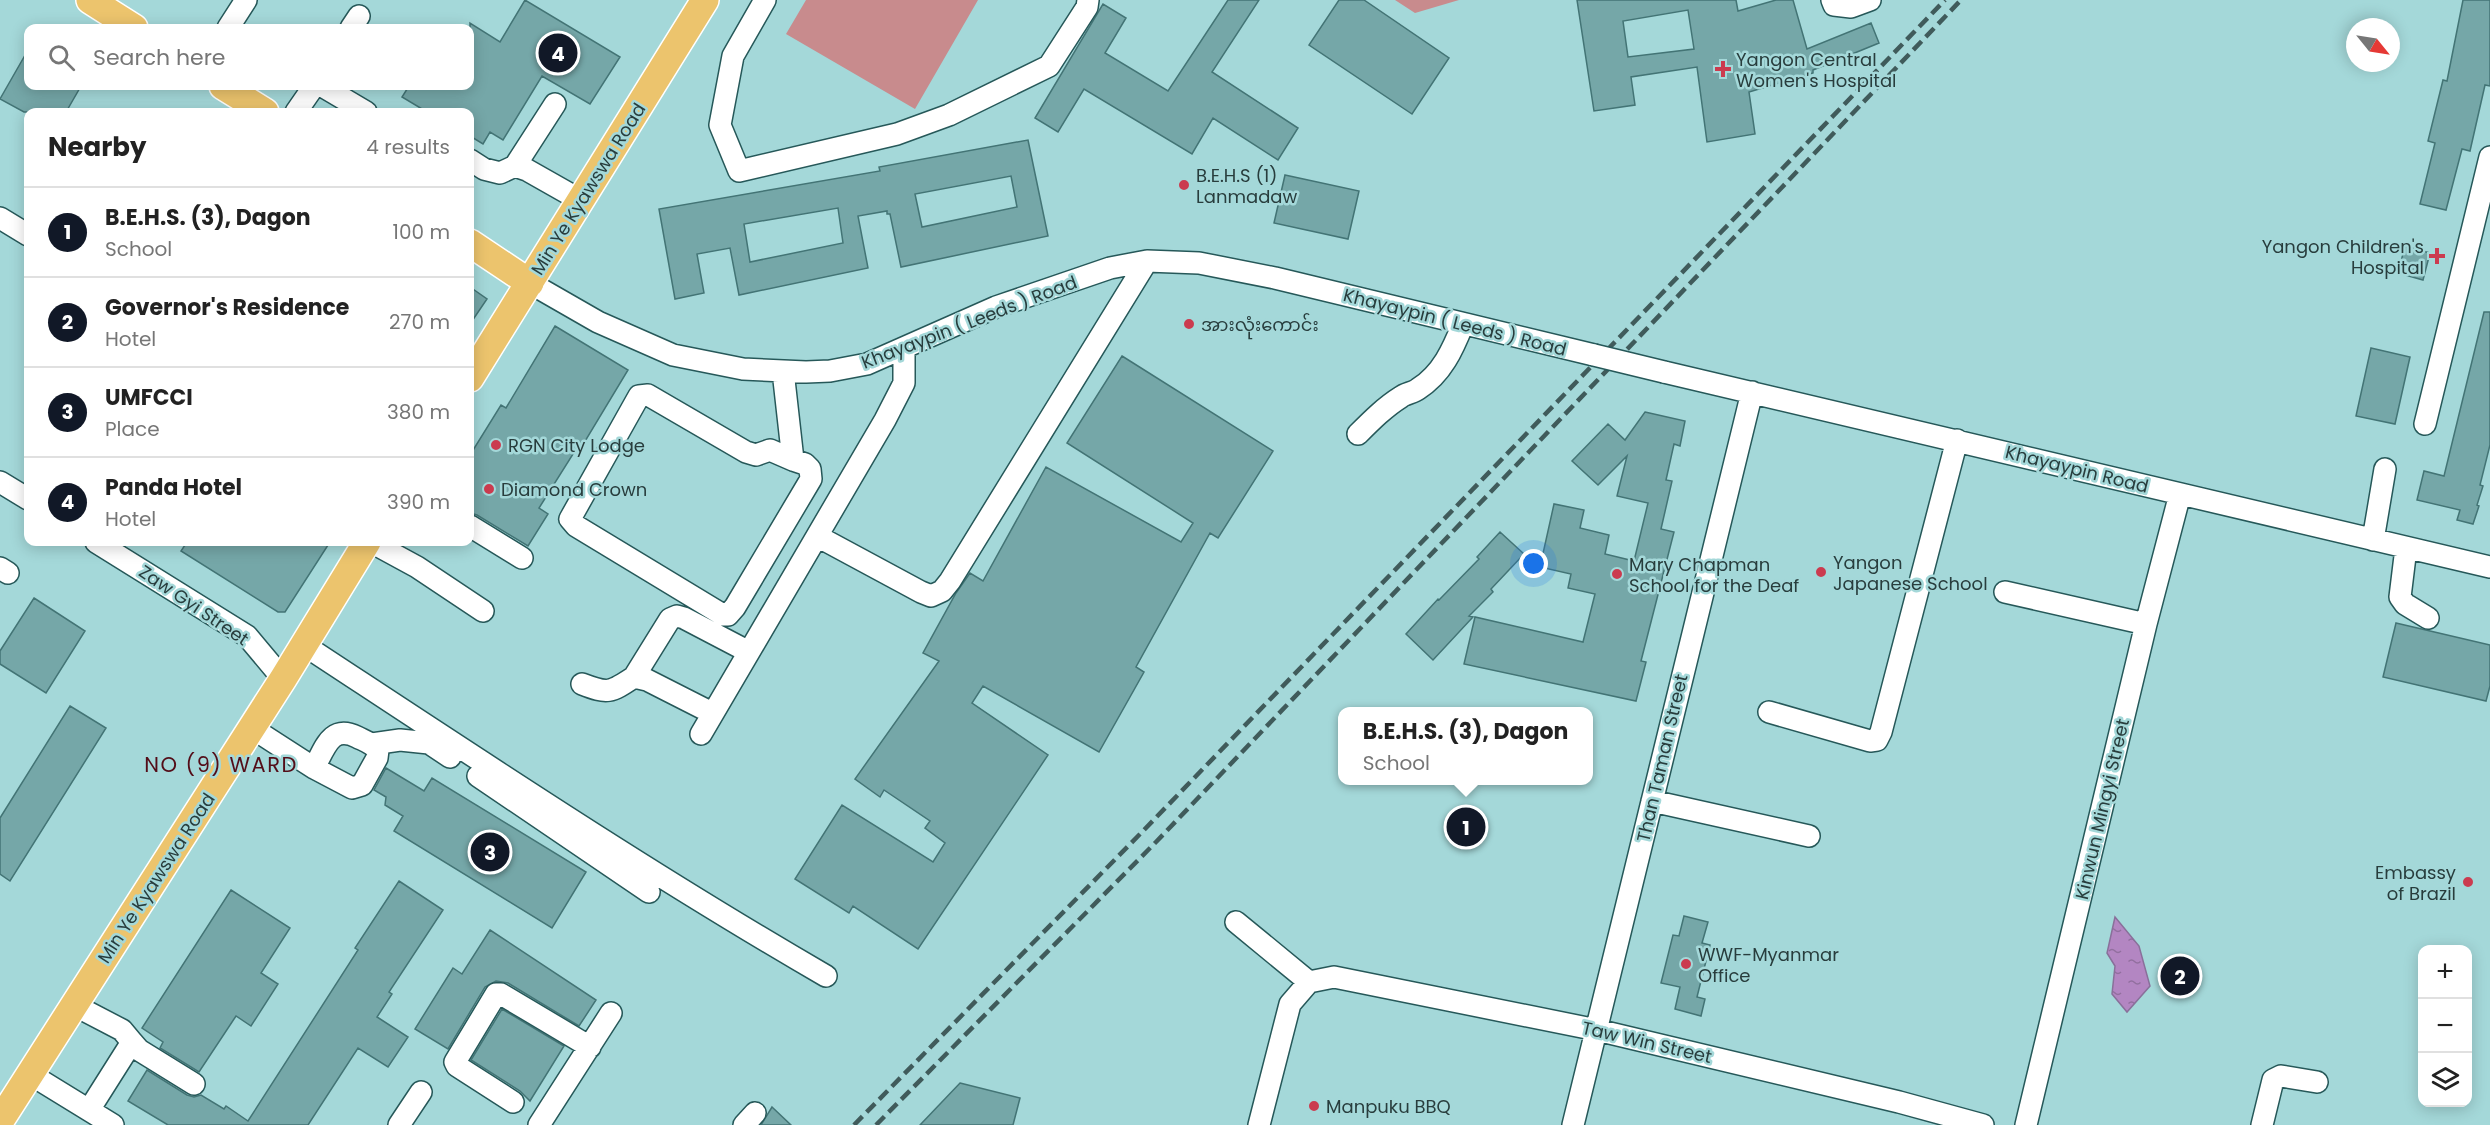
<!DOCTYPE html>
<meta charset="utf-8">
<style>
body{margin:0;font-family:Poppins,"Noto Sans Myanmar",sans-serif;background:#f6f6f6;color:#222}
.controls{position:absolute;right:18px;bottom:18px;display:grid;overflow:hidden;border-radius:12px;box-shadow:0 3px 15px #0003}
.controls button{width:54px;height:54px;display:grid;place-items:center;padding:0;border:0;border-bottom:2px solid #e0e0e0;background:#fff;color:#222;font:30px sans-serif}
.compass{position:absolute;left:2346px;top:18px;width:54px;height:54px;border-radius:50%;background:#fff;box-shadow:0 3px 15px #0003;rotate:120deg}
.you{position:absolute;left:1534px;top:564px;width:21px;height:21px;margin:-15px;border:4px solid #fff;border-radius:50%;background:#1a73e8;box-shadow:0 0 0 9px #1a73e833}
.badge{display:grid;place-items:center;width:39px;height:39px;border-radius:50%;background:#111827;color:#fff;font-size:20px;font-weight:700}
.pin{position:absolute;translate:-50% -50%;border:3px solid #fff;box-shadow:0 2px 6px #0006}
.popup{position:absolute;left:1338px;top:707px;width:255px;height:78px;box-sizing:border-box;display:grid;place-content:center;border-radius:12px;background:#fff;filter:drop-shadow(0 2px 4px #0005);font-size:20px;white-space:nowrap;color:#767676}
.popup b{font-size:22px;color:#222}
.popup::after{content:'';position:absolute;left:50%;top:100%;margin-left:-12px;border:12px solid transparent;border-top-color:#fff}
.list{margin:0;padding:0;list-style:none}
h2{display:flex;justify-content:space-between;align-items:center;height:78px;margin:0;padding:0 24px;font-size:26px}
h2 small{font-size:20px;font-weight:400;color:#767676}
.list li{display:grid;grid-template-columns:39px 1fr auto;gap:18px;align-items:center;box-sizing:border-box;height:90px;padding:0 24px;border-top:2px solid #e0e0e0}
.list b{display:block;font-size:22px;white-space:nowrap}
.list p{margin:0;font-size:20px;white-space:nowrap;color:#767676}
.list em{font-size:20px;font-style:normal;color:#767676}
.icon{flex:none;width:33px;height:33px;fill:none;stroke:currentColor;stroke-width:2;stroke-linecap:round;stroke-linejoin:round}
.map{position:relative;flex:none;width:2490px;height:1125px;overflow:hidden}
.search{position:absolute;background:#fff;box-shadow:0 3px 15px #0003;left:24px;top:24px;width:450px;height:66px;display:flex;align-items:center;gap:15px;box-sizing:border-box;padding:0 21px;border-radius:12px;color:#767676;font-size:22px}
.panel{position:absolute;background:#fff;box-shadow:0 3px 15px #0003;left:24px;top:108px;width:450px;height:438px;border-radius:12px}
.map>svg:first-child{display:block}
</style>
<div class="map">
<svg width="2490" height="1125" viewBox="0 0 2490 1125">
<defs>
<pattern id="water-ripples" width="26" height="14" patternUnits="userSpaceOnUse" patternTransform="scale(1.5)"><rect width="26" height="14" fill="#b386c2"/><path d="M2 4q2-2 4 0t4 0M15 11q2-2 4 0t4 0" fill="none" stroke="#926f9f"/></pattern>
</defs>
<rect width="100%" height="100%" fill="#a4d8d9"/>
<path fill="#c88b8d" d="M806,0H978L915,109L786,34Z
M1395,0H1459L1415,13Z"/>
<path fill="url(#water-ripples)" stroke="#89709a" stroke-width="1.5" d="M2115,917L2139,946L2150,986L2127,1012L2112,994L2115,966L2107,953Z"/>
<path fill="#75a7a8" stroke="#437475" stroke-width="1.5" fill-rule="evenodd" d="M525,0L620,57L590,104L542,76L503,140L490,132L483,144L470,136V112H427L402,97L409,86H470V23L500,42Z
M1228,0H1259L1212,72L1298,128L1278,160L1213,118L1192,154L1084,89L1058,132L1035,118L1103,4L1126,18L1105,53L1168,91Z
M1339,0H1364L1449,58L1412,114L1309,45Z
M1577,0H1736L1738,11L1776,0H1793L1807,49L1871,23L1879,43L1813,70V73L1749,92L1755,134L1707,142L1697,67L1631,77L1635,105L1594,111ZM1688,10L1694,49L1628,57L1623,21Z
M2463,0H2490V86L2485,85L2470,151L2462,149L2446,210L2420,204L2435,143L2428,141L2443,80L2447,81Z
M28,50V86H81L66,112H24L0,99Z
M1028,140L1048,236L901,267L890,214H887V211L858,216L868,268L739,295L730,248L697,254L704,293L675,299L659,209L880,171L879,167ZM1011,176L1017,207L922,227L915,194ZM838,208L843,243L750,262L744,224Z
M1285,175L1359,191L1348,239L1274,223Z
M2405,246L2430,253L2423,280L2398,273Z
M470,287L487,299L470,324Z
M2484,312H2490V445L2480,485L2483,486L2477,505L2479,506L2473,524L2457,520L2460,510L2417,500L2424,471L2444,476Z
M555,326L628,370L581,448L578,446L539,508L548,514L528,546L477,515L470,513V455L501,405L506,408Z
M2371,348L2410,357L2395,424L2356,416Z
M1122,356L1273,451L1218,538L1210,533L1136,667L1144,672L1099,752L983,686L972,703L1048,755L918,949L853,906L849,913L795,879L842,805L933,862L945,843L925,828L930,821L884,790L880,797L855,779L939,661L923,653L956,593L970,573L983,581L1046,467L1181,542L1193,523L1067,443Z
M1645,412L1685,421L1680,446L1674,444L1666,480L1672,481L1661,529L1674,532L1641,661L1646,662L1636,701L1464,664L1475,617L1583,642L1595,594L1568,588L1571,574L1540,567L1554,504L1584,510L1580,528L1609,535L1605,554L1634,561L1648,503L1617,496L1627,456L1598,485L1572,461L1608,424L1625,440Z
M1500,532L1524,554L1491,589L1493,592L1469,616L1473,617L1433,660L1406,634L1438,599L1439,600L1479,559L1477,557Z
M187,542H330L285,612H278L181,551Z
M34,598L85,631L46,693L0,664V651Z
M2396,623L2490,645V686L2486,701L2383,677Z
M70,706L106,728L10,881L0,874V818Z
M386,768L424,791L432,778L586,872L552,928L394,831L403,816L385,805L386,797L374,790Z
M399,881L443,910L389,992L392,994L377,1017L408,1037L388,1067L358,1048L308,1125H168L128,1101L147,1070L187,1095L194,1097L201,1095L224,1109L226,1106L248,1121L358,950L355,948Z
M231,890L290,928L261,973L278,984L251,1026L236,1016L199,1072L160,1048L163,1042L142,1028Z
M1684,916L1708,922L1702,943L1710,945L1697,997L1705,999L1701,1016L1675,1009L1680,987L1661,983L1673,935L1679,936Z
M490,930L596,1000L579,1026L508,983L496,981L485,987L448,1049L415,1029L453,968L462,974Z
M502,1009L564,1046L530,1101L520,1091L471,1060Z
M960,1083L1020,1098L1013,1125H920Z
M772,1107L791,1125H761Z"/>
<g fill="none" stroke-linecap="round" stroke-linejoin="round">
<defs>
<path id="minor" d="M765,0L733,56L720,125L739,171L897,134L949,115L1049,66L1087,7L1088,0
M1832,0L1834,5L1851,7L1870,0
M228,28L246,0
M351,28L359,16
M322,86L366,112
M296,112L314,86
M470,160L484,169L500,173L515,166L527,170L580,200
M515,166L555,104
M0,218L28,235
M530,283L598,322L673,355L743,369L806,372L830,371L867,364L996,307L1110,268L1147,261L1199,263L1275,278L1594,355
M783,371L793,460L770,450L756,455L746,452L648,395L639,396L570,519L576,526L723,615H728L735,607L811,479L810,469L805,464L793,460
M1664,372L2490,567
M2425,424L2490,157
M1358,434C1372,420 1385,407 1401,397C1406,393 1413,393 1418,389C1442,374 1453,349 1463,324
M0,482L28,499
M470,526L522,558
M817,536L921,592L931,596L942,591L950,581L1147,261
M2373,540L2385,469
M96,542L247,636L283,679
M371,542L417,567L483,611
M2406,548L2400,597L2405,604L2428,618
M0,568L8,573
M2005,592L2146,624
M304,645C476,758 648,873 826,976
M634,677L670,619L677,616L684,618L749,652
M582,684C608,694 610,693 634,677L647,680L712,713
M1769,712L1870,741L1877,740L1881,732L1957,440
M252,728L314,768L352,788L362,785L377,758L378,750C372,743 365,741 357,737C331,724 325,748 314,768
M701,734L885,420L904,383V349
M372,744L400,740L429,743L450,757
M478,776L649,892
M1652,801L1809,836
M1236,922L1309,982
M1309,982L1334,977L1597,1030L1899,1102L1983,1125
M74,1005L122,1030L132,1042
M30,1074L113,1125
M513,1102L457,1066L455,1062L496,994H501L590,1047
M89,1110L132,1042L139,1050L194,1084
M399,1125L421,1092
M539,1125L611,1013
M744,1125L755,1113
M1259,1125L1290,1004L1309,982
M1573,1125L1752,392
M2026,1125L2146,624L2180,494
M2262,1125L2273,1080L2281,1076L2317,1082"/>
<path id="major" d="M90,0L134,28
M223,86L265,112
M470,243L530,283
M470,378L705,0
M0,1121L283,679L367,542"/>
</defs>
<use href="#minor" stroke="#265859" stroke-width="24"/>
<use href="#major" stroke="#fff" stroke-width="30"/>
<use href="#minor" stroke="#fff" stroke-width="21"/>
<use href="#major" stroke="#ecc46d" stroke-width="27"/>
<path stroke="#405b5b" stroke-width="4.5" stroke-dasharray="12 6" stroke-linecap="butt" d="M854,1125L1143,831L1945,0
M876,1125L1156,842L1961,0"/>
<defs>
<path id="minor-bridge" d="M1594,355L1664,372"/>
</defs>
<use href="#minor-bridge" stroke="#265859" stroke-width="24" stroke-linecap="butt"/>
<use href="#minor-bridge" stroke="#fff" stroke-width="21"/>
</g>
<g fill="#cb3b4f" stroke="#a4d8d9" stroke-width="2">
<path d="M1720 60h6v6h6v6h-6v6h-6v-6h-6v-6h6z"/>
<circle cx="1184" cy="185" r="6"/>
<path d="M2434 247h6v6h6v6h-6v6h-6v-6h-6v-6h6z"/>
<circle cx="1189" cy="324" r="6"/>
<circle cx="496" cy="445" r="6"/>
<circle cx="489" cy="489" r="6"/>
<circle cx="1821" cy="572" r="6"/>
<circle cx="1617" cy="574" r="6"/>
<circle cx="2468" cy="882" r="6"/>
<circle cx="1686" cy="964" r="6"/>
<circle cx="1314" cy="1106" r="6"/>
</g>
<g text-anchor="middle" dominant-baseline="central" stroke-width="5" stroke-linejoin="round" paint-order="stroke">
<g font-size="18" fill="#283d3d" stroke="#a4d8d9" text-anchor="start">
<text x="1736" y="59">Yangon Central<tspan x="1736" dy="21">Women's Hospital</tspan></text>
<text x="1196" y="175">B.E.H.S (1)<tspan x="1196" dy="21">Lanmadaw</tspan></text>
<text x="2424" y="246" text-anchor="end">Yangon Children's<tspan x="2424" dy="21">Hospital</tspan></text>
<text x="1201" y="324">အားလုံးကောင်း</text>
<text x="508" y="445">RGN City Lodge</text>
<text x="501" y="489">Diamond Crown</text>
<text x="1833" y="562">Yangon<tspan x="1833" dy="21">Japanese School</tspan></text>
<text x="1629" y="564">Mary Chapman<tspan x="1629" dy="21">School for the Deaf</tspan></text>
<text x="2456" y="872" text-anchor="end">Embassy<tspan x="2456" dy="21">of Brazil</tspan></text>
<text x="1698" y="954">WWF-Myanmar<tspan x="1698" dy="21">Office</tspan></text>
<text x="1326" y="1106">Manpuku BBQ</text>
</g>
<g font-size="18" fill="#283d3d" stroke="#a4d8d9">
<text transform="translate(588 189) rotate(-58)">Min Ye Kyawswa Road</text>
<text transform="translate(969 322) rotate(-21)">Khayaypin ( Leeds ) Road</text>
<text transform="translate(1455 322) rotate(14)">Khayaypin ( Leeds ) Road</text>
<text transform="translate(2077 469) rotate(14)">Khayaypin Road</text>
<text transform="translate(194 605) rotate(34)">Zaw Gyi Street</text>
<text transform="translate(1662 758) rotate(-77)">Than Taman Street</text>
<text transform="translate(2102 809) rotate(-77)">Kinwun Mingyi Street</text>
<text transform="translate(156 878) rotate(-57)">Min Ye Kyawswa Road</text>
<text transform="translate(1647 1042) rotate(13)">Taw Win Street</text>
</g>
<g font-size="21" letter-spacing="1.5" fill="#530d18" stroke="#a4d8d9">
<text x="221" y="764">NO (9) WARD</text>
</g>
</g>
</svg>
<div class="controls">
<button>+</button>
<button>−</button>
<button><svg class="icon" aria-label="layers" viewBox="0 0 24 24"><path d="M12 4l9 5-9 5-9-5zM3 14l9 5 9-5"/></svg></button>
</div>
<svg class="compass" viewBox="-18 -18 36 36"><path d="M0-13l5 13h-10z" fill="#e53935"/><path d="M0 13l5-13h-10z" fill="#767676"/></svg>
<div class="you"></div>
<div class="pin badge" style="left:1466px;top:827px">1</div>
<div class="popup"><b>B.E.H.S. (3), Dagon</b>School</div>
<div class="pin badge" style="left:2180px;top:976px">2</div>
<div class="pin badge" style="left:490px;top:852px">3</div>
<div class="pin badge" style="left:558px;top:53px">4</div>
<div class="search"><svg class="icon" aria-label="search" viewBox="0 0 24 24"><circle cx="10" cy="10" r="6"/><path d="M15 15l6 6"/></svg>Search here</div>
<section class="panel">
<h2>Nearby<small>4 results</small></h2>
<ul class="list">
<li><span class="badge">1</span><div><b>B.E.H.S. (3), Dagon</b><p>School</p></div><em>100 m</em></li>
<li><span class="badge">2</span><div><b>Governor's Residence</b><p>Hotel</p></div><em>270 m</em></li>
<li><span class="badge">3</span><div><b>UMFCCI</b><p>Place</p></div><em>380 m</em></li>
<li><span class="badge">4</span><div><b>Panda Hotel</b><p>Hotel</p></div><em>390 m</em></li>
</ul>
</section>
</div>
